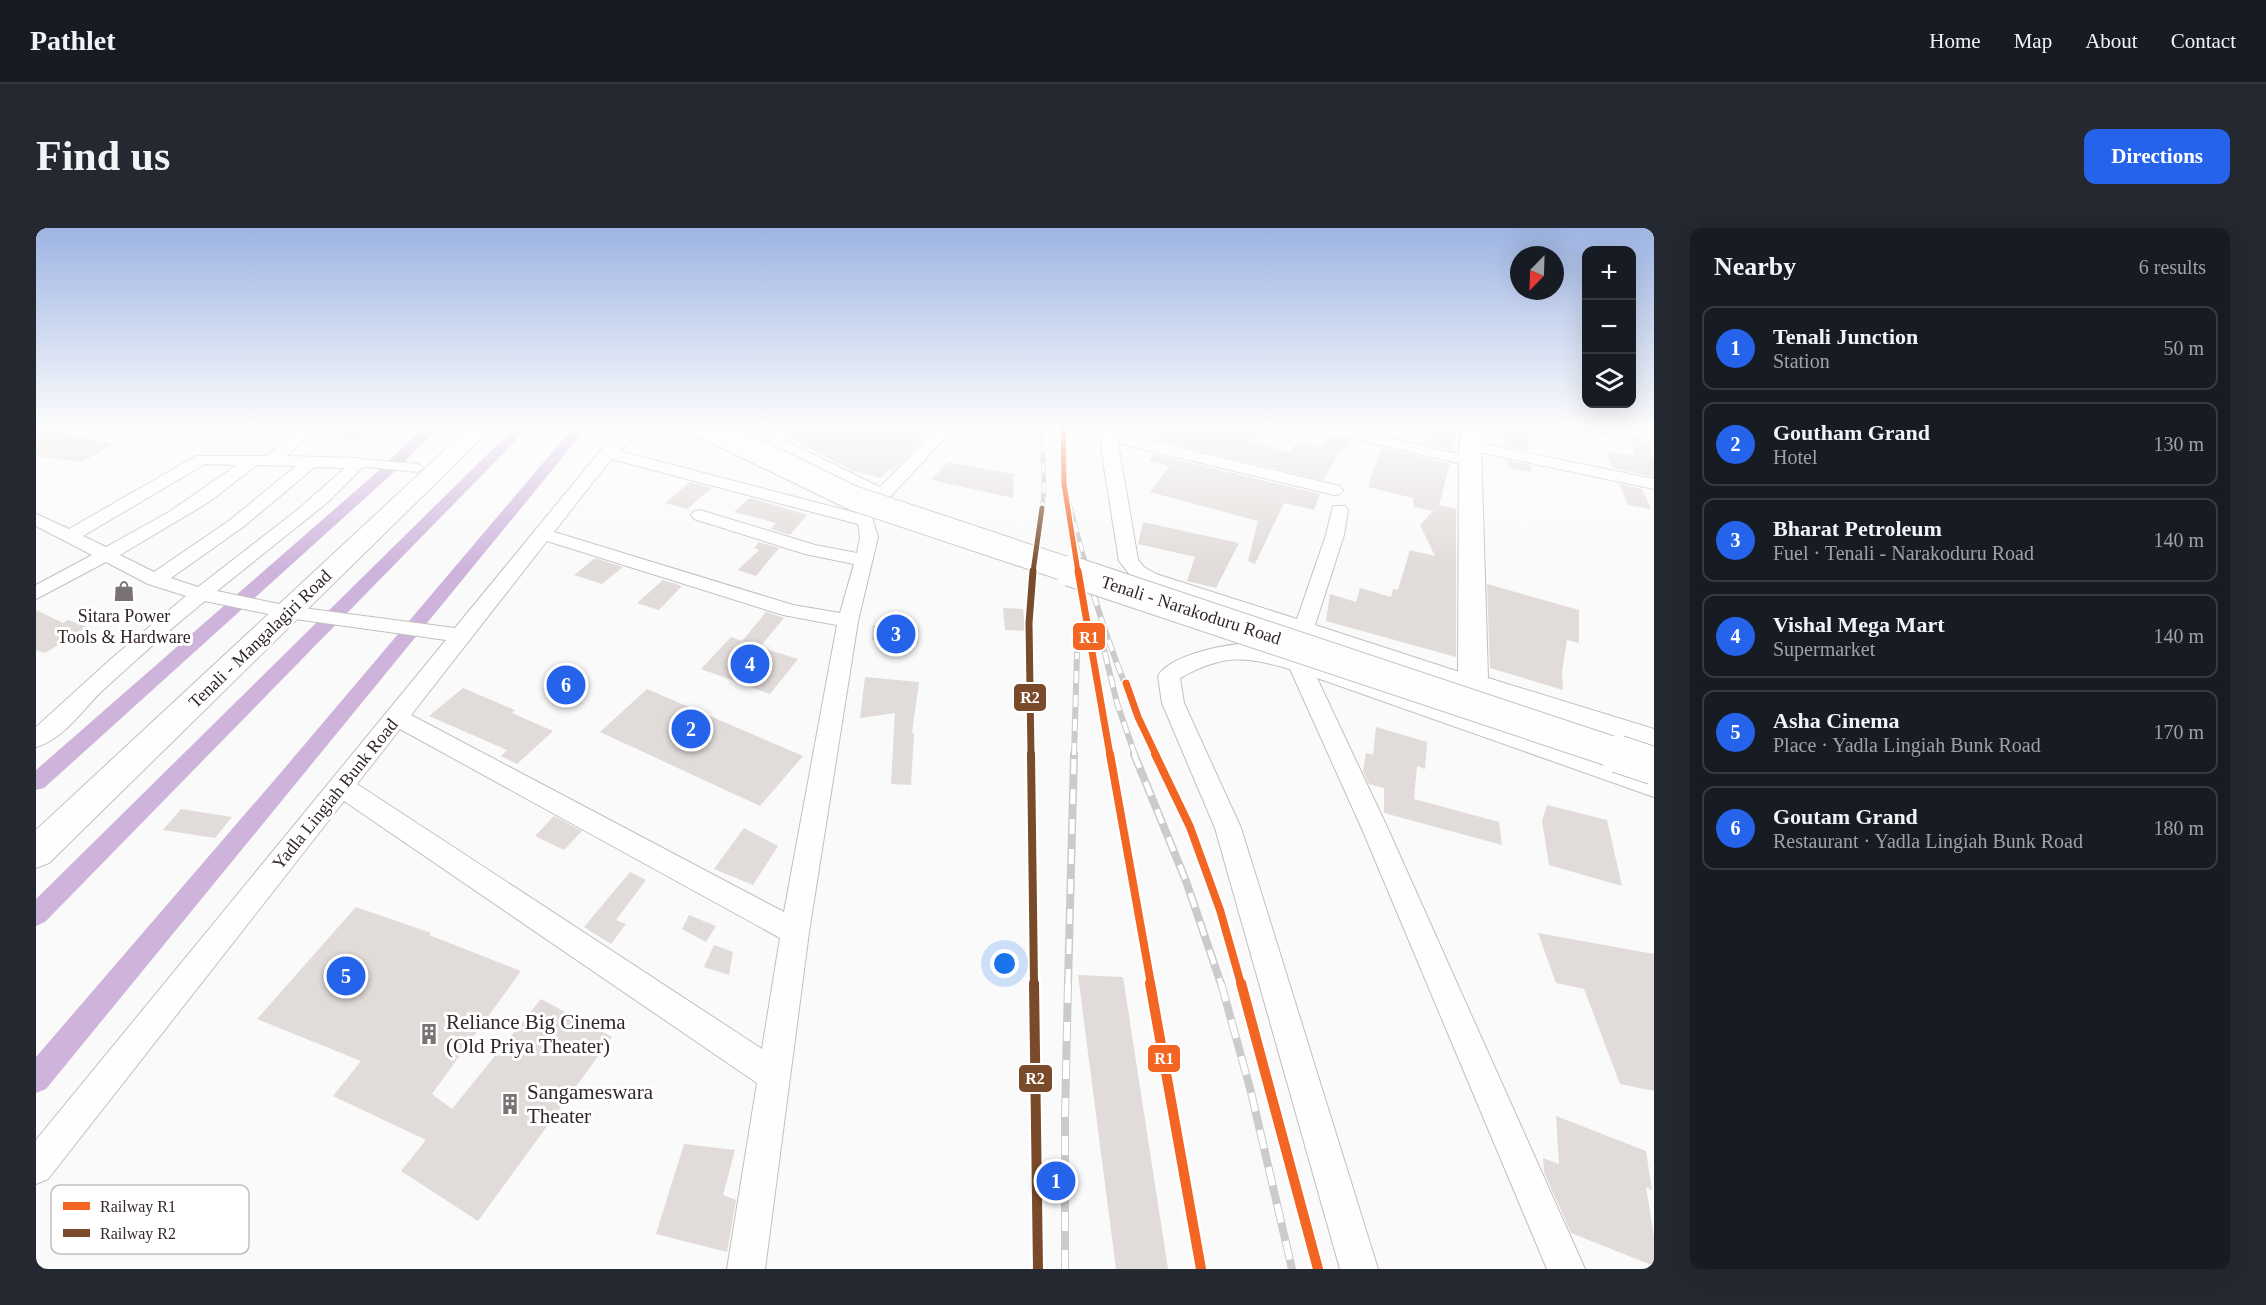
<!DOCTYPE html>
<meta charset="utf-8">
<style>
body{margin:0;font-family:"Times New Roman",serif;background:#242831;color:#f1f3f6}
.controls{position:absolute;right:18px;top:18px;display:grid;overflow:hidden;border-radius:12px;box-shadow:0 6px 24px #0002}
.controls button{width:54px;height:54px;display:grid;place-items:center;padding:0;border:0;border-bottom:2px solid #363941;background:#171b24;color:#f1f3f6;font:30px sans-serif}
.compass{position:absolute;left:1474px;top:18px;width:54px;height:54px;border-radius:50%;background:#171b24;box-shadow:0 6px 24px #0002;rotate:203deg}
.you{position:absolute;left:969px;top:736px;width:21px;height:21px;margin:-15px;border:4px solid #fff;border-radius:50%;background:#1a73e8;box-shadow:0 0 0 9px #1a73e833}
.badge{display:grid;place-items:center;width:39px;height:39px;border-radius:50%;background:#2563eb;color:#fff;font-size:20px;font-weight:700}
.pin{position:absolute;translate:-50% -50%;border:3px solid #fff;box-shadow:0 2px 6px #0006}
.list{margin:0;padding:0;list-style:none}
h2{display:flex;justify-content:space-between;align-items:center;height:78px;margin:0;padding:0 24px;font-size:26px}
h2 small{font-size:20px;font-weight:400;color:#9ea1a6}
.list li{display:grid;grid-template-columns:39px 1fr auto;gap:18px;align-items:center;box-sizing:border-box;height:84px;margin:0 12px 12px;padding:0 12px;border:2px solid #363941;border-radius:12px}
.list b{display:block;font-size:22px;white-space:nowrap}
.list p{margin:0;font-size:20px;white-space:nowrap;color:#9ea1a6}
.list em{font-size:20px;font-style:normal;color:#9ea1a6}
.icon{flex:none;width:33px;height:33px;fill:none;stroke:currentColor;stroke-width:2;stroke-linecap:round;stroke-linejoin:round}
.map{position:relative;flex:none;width:1618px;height:1041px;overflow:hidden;border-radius:12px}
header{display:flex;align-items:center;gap:36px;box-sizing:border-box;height:84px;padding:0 30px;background:#171b24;border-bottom:2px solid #363941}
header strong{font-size:28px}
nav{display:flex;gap:33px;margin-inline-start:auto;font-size:21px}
.intro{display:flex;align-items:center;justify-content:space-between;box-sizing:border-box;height:144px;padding:0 36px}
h1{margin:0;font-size:42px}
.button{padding:15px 27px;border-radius:12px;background:#2563eb;color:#fff;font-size:21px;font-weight:700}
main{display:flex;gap:36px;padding:0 36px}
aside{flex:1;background:#171b24;border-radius:12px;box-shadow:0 6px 24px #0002}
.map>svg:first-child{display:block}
</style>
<header>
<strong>Pathlet</strong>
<nav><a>Home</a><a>Map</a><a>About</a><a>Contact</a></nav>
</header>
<div class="intro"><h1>Find us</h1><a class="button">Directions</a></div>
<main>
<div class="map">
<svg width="1618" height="1041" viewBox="0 0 1618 1041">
<rect width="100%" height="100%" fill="#fafafa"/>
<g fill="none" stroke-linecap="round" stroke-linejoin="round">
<path fill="#ceb3db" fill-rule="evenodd" d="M390,197H405L358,244L8,560L0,562V542L348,238Z
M481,197H495L9,694L0,698V671Z
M539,197H553L10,861L0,865V829L247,542Z"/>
</g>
<path fill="#e1dbd9" d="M0,197H11L41,209L80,215L46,234L0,228Z
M318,197H341L326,213L303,212Z
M768,197H858L893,206L857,242L853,241L845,250L817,243L754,210Z
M1140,197H1224L1218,206L1222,207L1216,215L1253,224L1263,212L1286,219L1292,207L1315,212L1310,222L1305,221L1287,252L1123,213L1129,199L1140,201Z
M1391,197L1418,199L1420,212L1417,222L1389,216Z
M1466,198L1490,202L1493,223L1469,218Z
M1595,211L1613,214L1618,235V249L1577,240L1570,224L1599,228Z
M1345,219L1414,236L1403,277L1420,281V429L1290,393L1294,366L1320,374L1324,360L1355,369L1357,361L1362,362L1374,322L1399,328L1384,297L1397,283L1378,279L1377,270L1332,259Z
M1117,226L1284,266L1278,282L1248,275L1219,336L1212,333L1222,293L1114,264L1134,238L1113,233Z
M1471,232L1494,237L1495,244L1472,240Z
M912,234L978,246L977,270L895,252Z
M654,254L676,260L651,281L629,275Z
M1583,256L1606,261L1615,281L1592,277Z
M713,270L739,277L771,287L754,307L735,301L740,295L698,284Z
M1107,294L1203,315L1180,360L1151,353L1159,329L1102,316Z
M723,314L743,320L720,348L702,342L723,322L718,320Z
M559,330L587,339L566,356L538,347Z
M627,352L646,358L623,382L601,375Z
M1451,356L1543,382V415L1531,412L1526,443L1527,462L1454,440Z
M967,380L987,381L990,403L969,402Z
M0,382L27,395L32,392L52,399L9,425L0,422Z
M730,384L748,390L724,419L762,431L734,466L665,441L695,409L706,413Z
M837,397L883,400L882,416L836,412Z
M829,449L883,454L876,505H878L875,557L855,556L859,485L824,490Z
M427,460L479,482L476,485L517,503L481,536L465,528L471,522L393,488Z
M611,461L767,528L724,578L564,504Z
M1340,499L1391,514L1389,541L1381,538L1378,571L1463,594L1466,617L1348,585V560L1333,556L1327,543L1330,525L1337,527Z
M1511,577L1571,592L1586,658L1513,637L1506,593Z
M145,581L196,589L179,610L127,602Z
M518,588L546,603L528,622L499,608Z
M708,600L742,618L717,657L678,641Z
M594,644L610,652L580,692L590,696L575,716L548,699Z
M320,679L395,705L393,707L485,743L396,866L416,881L505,771L576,809L442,993L365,943L390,912L297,868L325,833L221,791Z
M653,687L680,698L670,714L646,701Z
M1502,705L1618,726V863L1584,856L1548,761L1520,755Z
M678,717L697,724L693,747L668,739Z
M1042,747L1087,749L1132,1041H1080Z
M1520,888L1610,923L1616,962L1610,959L1618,1009V1038L1535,1005L1508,944L1507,930L1523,936Z
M648,916L699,922L687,967L700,972L691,1024L620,1006Z"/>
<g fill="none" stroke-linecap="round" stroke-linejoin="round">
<defs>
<path id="pedestrian" d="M323,231L382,236L388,240L382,244L319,238L317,235L319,232Z"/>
<path id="minor" d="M269,197H286L250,228L323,230L331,235L292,274L181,363L252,378L419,400L565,222L593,197H610L583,223L836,289L842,309L822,393L773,704L729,1041H691L721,855L308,573L12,951L0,956V912L410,412L252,390L169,373C134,401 100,432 67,462C47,481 27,512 0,519V499L76,430L150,368L112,356L70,334L0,371V357L56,327L0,298V286L33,301L160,228H231ZM575,231L822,296L824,309L821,325L779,317L664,282L658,283L655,287L658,291L769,326L818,336L804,385L757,377L518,304ZM169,236L201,237L133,284L70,319L47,308ZM221,237L260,238L194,292L118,344L84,327L173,274ZM279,239L309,240L260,283L162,359L135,350L207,299ZM511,313L747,387L801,397L748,684L375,487ZM364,501L744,710L726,821L321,556Z
M694,197H715L736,206L748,197H766L748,212L844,259L905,197H921L853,270L844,284H832L829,280L836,269L697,200Z
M1065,197H1081V205L1304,258L1307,262L1304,266L1298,267L1082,215L1102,332L1108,339L1120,346L1261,391L1290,307L1297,278H1309L1312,282L1308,307L1279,397L1445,451L1448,456L1445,461L1437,463L1429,461L1106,354L1094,347L1083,333L1066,226Z
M1270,197H1297L1440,230L1442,233L1434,238L1273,200Z
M1545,197H1579L1618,203V213L1553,202Z
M1434,213L1618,251V261L1428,221L1426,218Z
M1204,416L1226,419L1271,431L1618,550V569L1281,450L1352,601L1549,1041H1511L1326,601L1254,441C1208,428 1188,426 1144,450L1148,475L1205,600L1342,1041H1304L1179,600L1126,475L1122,448C1134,428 1182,418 1204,416Z"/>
<path id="secondary" d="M1427,197H1449L1445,218L1452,450L1618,501V525L1426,463L1422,456L1423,218Z"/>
<path id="primary" d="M436,197H459L13,635L0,640V602Z"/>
</defs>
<use href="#pedestrian" stroke="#c4bfbf" stroke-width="2"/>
<use href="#minor" stroke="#c4bfbf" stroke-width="2"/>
<use href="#secondary" stroke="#c4bfbf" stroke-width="2"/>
<use href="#primary" stroke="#c4bfbf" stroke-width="2"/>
<use href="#pedestrian" fill="#fefefe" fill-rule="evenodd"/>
<use href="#minor" fill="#fefefe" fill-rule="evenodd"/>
<use href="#secondary" fill="#fefefe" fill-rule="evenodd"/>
<use href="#primary" fill="#fefefe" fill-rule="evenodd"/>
<defs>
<path id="rail-far3" d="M1028,256L1052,344
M997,344L1008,264L1006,197"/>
<path id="rail-far2" d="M1051,343C1068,406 1092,468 1120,527
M1063,401L1081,475L1099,527
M995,527L993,395L997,343
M1038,527L1041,425"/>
<path id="rail-far1" d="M995,526L998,756
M1098,526L1150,653L1185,756
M1119,526L1154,599L1184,682L1205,756
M1032,756L1038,526"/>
<path id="rail" d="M998,755L1002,1041
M1185,755L1215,864L1256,1041
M1205,755L1282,1041
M1029,1041V890L1032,755"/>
</defs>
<use href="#rail-far3" stroke="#cccaca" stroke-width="4.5"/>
<use href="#rail-far2" stroke="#cccaca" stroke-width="6"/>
<use href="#rail-far1" stroke="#cccaca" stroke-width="8"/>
<use href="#rail" stroke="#cccaca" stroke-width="8"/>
<use href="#rail-far3" stroke="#fff" stroke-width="3" stroke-dasharray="10" stroke-linecap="butt"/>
<use href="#rail-far2" stroke="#fff" stroke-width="4" stroke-dasharray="12" stroke-linecap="butt"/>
<use href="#rail-far1" stroke="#fff" stroke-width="5" stroke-dasharray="15" stroke-linecap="butt"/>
<use href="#rail" stroke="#fff" stroke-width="6" stroke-dasharray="19" stroke-linecap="butt"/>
<defs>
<path id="primary-bridge-far2" d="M666,197L817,270L1039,344"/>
<path id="primary-bridge-far1" d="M1034,343L1586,527"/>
<path id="primary-bridge" d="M1582,526L1618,538"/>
</defs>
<use href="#primary-bridge-far2" stroke="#c4bfbf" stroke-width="26" stroke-linecap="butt"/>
<use href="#primary-bridge-far1" stroke="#c4bfbf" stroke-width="32" stroke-linecap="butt"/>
<use href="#primary-bridge" stroke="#c4bfbf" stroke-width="39" stroke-linecap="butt"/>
<use href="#primary-bridge-far2" stroke="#fefefe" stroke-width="24"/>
<use href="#primary-bridge-far1" stroke="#fefefe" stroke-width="30"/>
<use href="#primary-bridge" stroke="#fefefe" stroke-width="37"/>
<defs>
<path id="rail-1-far3" d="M1027,197L1028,256L1042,344"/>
<path id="rail-1-far2" d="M1042,343L1074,527
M1090,455L1102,489L1120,527"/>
<path id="rail-1-far1" d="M1074,526L1115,756
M1119,526L1154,599L1184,682L1205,756"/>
<path id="rail-1" d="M1114,755L1165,1041
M1205,755L1282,1041"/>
<path id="rail-2-far3" d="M997,344L1006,280"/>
<path id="rail-2-far2" d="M995,527L993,395L997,343"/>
<path id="rail-2-far1" d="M995,526L998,756"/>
<path id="rail-2" d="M998,755L1002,1041"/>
</defs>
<use href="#rail-1-far3" stroke="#fff" stroke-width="8"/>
<use href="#rail-1-far2" stroke="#fff" stroke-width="10"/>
<use href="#rail-1-far1" stroke="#fff" stroke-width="13"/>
<use href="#rail-1" stroke="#fff" stroke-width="15"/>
<use href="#rail-2-far3" stroke="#fff" stroke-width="8"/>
<use href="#rail-2-far2" stroke="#fff" stroke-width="10"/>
<use href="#rail-2-far1" stroke="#fff" stroke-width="13"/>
<use href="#rail-2" stroke="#fff" stroke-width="15"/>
<use href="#rail-1-far3" stroke="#f26522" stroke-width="5"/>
<use href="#rail-1-far2" stroke="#f26522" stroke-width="7"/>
<use href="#rail-1-far1" stroke="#f26522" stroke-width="8"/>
<use href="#rail-1" stroke="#f26522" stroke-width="10"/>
<use href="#rail-2-far3" stroke="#7a4b2a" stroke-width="5"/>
<use href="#rail-2-far2" stroke="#7a4b2a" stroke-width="7"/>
<use href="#rail-2-far1" stroke="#7a4b2a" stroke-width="8"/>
<use href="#rail-2" stroke="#7a4b2a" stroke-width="10"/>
</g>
<linearGradient id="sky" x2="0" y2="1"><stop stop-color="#9db4e3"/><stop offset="0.58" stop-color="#fdfdfd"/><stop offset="1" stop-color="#fdfdfd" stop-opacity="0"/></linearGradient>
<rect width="1618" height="342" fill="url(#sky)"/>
<defs>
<symbol id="shop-bare" viewBox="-9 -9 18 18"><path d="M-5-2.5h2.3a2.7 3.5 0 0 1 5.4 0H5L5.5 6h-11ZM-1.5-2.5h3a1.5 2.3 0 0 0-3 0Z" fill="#797172" stroke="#fff" stroke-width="2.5" paint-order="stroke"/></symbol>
<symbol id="building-bare" viewBox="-9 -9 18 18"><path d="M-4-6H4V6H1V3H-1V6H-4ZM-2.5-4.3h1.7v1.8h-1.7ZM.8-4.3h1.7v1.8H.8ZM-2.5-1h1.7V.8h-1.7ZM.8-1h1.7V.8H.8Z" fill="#797172" stroke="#fff" stroke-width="2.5" paint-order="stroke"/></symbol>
</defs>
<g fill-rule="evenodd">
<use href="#shop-bare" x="73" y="348" width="30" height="30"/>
<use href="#building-bare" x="378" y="791" width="30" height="30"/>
<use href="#building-bare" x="459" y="861" width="30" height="30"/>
</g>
<g text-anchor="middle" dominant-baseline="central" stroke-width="6" stroke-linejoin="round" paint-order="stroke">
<g font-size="18" fill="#342728" stroke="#fff">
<text transform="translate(1155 382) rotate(18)">Tenali - Narakoduru Road</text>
<text transform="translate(224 411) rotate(-44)">Tenali - Mangalagiri Road</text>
<text transform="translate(299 566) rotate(-51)">Yadla Lingiah Bunk Road</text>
</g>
<g font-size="18" fill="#342728" stroke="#fff">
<text x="88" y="388">Sitara Power<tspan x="88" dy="21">Tools &amp; Hardware</tspan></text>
</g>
<g font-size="21" fill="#342728" stroke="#fff" text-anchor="start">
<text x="410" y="794">Reliance Big Cinema<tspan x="410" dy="24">(Old Priya Theater)</tspan></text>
<text x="491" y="864">Sangameswara<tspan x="491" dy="24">Theater</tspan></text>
</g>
</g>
<rect x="15" y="957" width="198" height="69" rx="9" fill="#fff" stroke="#c2bebe" stroke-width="1.5"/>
<rect x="27" y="974" width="27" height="8" fill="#f26522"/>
<rect x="27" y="1001" width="27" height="8" fill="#7a4b2a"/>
<g font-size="16" fill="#342728">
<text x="64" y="984">Railway R1</text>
<text x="64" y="1011">Railway R2</text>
</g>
<g stroke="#fff" stroke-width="2">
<rect x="1036" y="394" width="34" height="29" rx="6" fill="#f26522"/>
<rect x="977" y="455" width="34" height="29" rx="6" fill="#7a4b2a"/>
<rect x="1111" y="816" width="34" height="29" rx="6" fill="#f26522"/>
<rect x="982" y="836" width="35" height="29" rx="6" fill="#7a4b2a"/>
</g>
<g font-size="16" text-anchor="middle" font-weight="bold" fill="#fff">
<text x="1053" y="415">R1</text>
<text x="994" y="475">R2</text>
<text x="1128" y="836">R1</text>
<text x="999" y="856">R2</text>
</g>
</svg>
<div class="controls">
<button>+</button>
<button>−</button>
<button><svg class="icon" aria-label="layers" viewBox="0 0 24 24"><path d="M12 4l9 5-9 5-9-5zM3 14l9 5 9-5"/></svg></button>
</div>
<svg class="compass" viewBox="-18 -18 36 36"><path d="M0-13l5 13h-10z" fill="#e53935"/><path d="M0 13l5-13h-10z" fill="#9ea1a6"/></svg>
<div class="you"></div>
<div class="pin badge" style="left:1020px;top:953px">1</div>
<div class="pin badge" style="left:655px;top:501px">2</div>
<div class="pin badge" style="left:860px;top:406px">3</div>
<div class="pin badge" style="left:714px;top:436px">4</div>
<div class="pin badge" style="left:310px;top:748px">5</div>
<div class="pin badge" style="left:530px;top:457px">6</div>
</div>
<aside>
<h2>Nearby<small>6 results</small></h2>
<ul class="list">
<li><span class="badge">1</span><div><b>Tenali Junction</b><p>Station</p></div><em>50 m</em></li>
<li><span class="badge">2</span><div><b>Goutham Grand</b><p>Hotel</p></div><em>130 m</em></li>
<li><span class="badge">3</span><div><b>Bharat Petroleum</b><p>Fuel · Tenali - Narakoduru Road</p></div><em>140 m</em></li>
<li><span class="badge">4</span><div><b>Vishal Mega Mart</b><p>Supermarket</p></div><em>140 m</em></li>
<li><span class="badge">5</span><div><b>Asha Cinema</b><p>Place · Yadla Lingiah Bunk Road</p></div><em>170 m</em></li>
<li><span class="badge">6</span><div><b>Goutam Grand</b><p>Restaurant · Yadla Lingiah Bunk Road</p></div><em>180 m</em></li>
</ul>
</aside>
</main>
